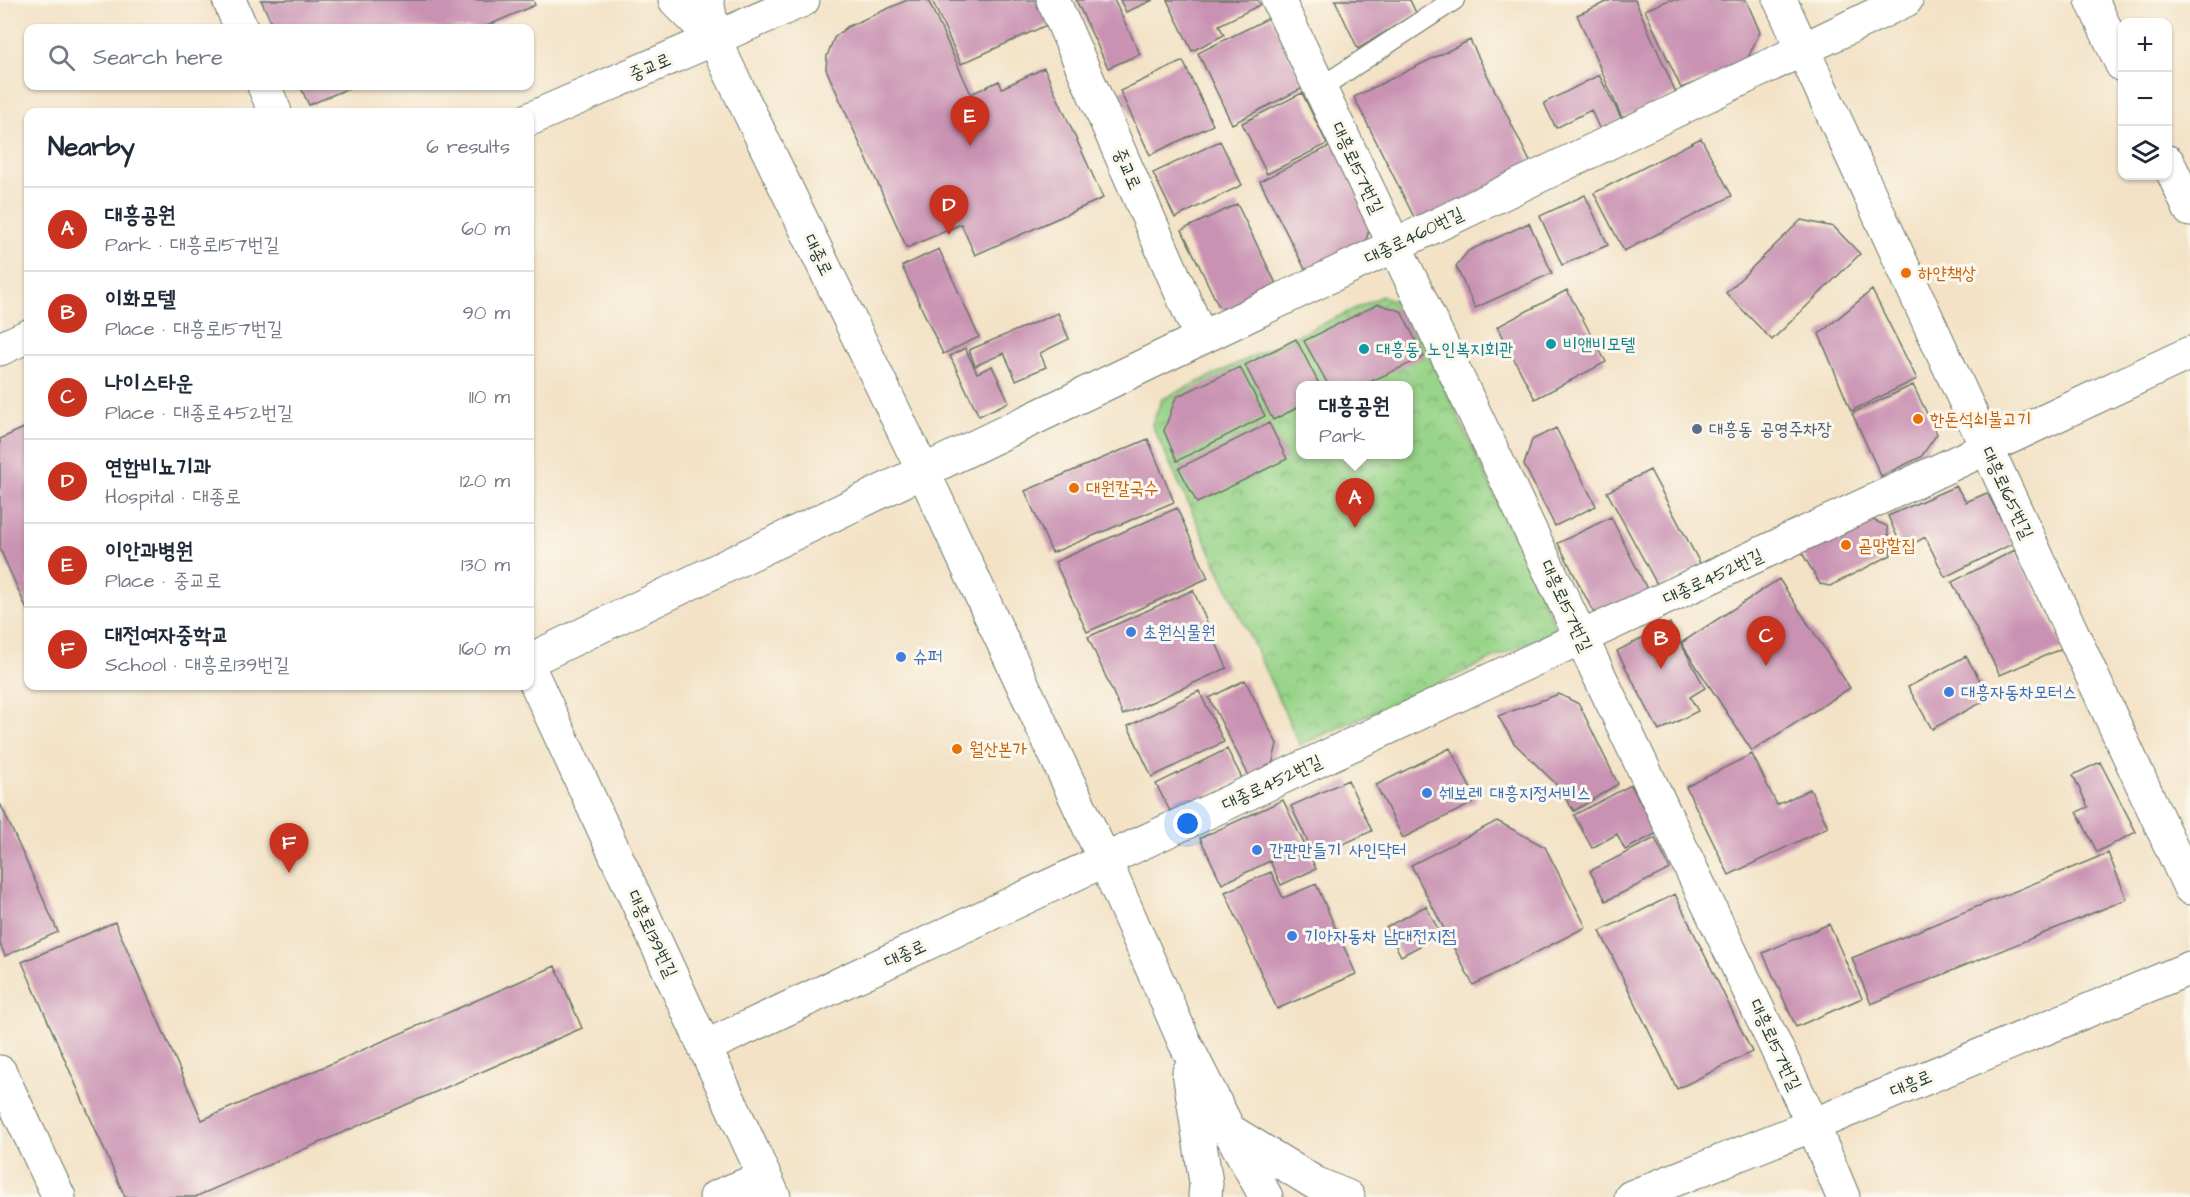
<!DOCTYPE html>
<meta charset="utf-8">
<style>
body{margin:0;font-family:"Architects Daughter","Poor Story",sans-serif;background:#f2f2f3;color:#1f2937}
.controls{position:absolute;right:18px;top:18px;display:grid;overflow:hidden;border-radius:12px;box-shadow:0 2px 4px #0004}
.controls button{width:54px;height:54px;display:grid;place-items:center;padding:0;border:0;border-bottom:2px solid #e0e1e3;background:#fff;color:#1f2937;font:30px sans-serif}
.you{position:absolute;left:1188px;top:824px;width:21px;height:21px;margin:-15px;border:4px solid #fff;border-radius:50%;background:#1a73e8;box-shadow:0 0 0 9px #1a73e833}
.badge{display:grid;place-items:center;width:39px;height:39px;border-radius:50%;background:#c8321e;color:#fff;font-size:20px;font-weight:700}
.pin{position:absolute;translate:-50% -50px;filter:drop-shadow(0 2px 3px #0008)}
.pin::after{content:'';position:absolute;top:32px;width:21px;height:18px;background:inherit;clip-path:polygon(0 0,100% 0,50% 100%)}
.popup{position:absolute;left:1296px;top:381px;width:117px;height:78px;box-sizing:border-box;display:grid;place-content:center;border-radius:12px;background:#fff;filter:drop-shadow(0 2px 4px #0005);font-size:20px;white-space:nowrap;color:#747a83}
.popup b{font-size:22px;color:#1f2937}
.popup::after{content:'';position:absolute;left:50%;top:100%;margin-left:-12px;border:12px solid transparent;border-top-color:#fff}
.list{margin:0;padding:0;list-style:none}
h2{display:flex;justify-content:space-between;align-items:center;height:78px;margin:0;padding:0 24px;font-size:26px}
h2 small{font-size:20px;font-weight:400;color:#747a83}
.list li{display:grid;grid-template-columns:39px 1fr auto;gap:18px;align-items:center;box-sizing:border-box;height:84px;padding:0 24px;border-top:2px solid #e0e1e3}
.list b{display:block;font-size:22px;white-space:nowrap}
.list p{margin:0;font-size:20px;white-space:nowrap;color:#747a83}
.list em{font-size:20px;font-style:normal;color:#747a83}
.icon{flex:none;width:33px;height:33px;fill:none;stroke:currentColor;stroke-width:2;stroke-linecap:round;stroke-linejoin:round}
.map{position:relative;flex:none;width:2190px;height:1197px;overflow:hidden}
.search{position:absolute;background:#fff;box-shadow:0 2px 4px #0004;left:24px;top:24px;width:510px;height:66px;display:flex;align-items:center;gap:15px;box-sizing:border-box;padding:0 21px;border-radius:12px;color:#747a83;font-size:22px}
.panel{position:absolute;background:#fff;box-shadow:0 2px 4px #0004;left:24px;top:108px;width:510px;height:582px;border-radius:12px}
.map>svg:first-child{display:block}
</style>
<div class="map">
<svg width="2190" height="1197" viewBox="0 0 2190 1197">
<defs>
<pattern id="park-crowns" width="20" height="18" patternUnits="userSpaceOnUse" patternTransform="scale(1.5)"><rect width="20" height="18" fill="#98d489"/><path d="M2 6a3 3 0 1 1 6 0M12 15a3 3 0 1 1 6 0" fill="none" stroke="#7bad71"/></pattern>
</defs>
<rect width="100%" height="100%" fill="#fbf7ec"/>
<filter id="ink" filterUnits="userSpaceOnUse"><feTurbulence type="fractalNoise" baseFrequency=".0167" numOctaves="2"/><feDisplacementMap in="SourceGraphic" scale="12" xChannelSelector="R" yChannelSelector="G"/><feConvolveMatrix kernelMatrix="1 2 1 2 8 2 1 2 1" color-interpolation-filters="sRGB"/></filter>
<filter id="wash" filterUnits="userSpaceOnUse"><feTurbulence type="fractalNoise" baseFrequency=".008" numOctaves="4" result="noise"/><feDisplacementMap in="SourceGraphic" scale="24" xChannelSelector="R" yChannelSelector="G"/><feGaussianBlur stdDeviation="1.35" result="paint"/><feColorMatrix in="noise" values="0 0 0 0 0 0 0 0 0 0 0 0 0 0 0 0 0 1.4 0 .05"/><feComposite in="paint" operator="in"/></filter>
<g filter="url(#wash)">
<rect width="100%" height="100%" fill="#f3e2c6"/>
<path fill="url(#park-crowns)" stroke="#5c885e" stroke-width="1.5" fill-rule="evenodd" d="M1382,296L1406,304L1557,630L1300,745L1152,425L1162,399ZM1301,386H1409V454H1301Z"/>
<g id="blocks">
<path fill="#c992b2" d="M261,0H533L535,5L482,28H274Z
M907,0H928L971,94L999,81L1002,88L1044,68L1103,198L975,255L961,224L907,248L826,69L827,56L834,38L847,27Z
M932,0H1051L1060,19L961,64Z
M1076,0H1114L1140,54L1108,68Z
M1120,0H1153L1126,12Z
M1167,0H1258L1260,5L1219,25L1224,35L1192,51Z
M1335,0H1410L1416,13L1358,49Z
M1611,0H1635L1676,93L1622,118L1577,15Z
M1669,0H1746L1760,32L1745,64L1681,88L1645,10Z
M1271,17L1305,87L1232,124L1198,53Z
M1470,40L1536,174L1421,231L1354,97Z
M1183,61L1213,125L1150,155L1120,91Z
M1599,75L1622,120L1600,130L1591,110L1556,128L1544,103Z
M300,86H354L309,105Z
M1302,93L1327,144L1267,174L1242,123Z
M1701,138L1732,196L1624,251L1594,193Z
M1220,141L1242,185L1175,218L1153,173Z
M1334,144L1372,219L1363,252L1310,279L1260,181Z
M1585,195L1608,245L1562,265L1540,216Z
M1237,204L1281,294L1240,314L1219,307L1182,230Z
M1801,220L1834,227L1860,254L1772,340L1726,293Z
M1529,223L1552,273L1475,308L1456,266L1468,251Z
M939,249L979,337L943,354L902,266Z
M1567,290L1606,362L1535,399L1497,327Z
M1872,290L1917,379L1851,411L1819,334Z
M1378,304L1401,311L1424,357L1361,386H1329L1304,341Z
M1058,313L1069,339L1040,353L1046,367L1016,380L1004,353L975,366L969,350Z
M1296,339L1320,386H1301V406L1273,420L1245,365Z
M965,348L977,373L992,366L1009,402L979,416L950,356Z
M1240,367L1265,416L1177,461L1164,431L1176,397Z
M1913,385L1937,434L1921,457L1881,476L1852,413Z
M1269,423L1287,459L1197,503L1179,468Z
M28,426V612L0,549V439Z
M1556,428L1596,506L1555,526L1524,465L1532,440Z
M1148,439L1174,502L1052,553L1025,491Z
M1650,470L1701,565L1659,588L1607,492Z
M1956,486L1966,502L1987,493L2014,543L1945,577L1925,537L1903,550L1888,516Z
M1177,508L1208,578L1087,632L1055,562Z
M1863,516L1887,526L1891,555L1830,586L1820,584L1798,546Z
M1611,517L1651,597L1599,623L1558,543Z
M2015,550L2063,648L2000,675L1952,582Z
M1779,579L1850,688L1752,751L1681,643Z
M1193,590L1227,668L1123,715L1088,637Z
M1670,623L1705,688L1690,697L1698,711L1659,731L1617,651Z
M1966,656L1990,698L1932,729L1908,687Z
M1245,680L1277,744L1272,765L1249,776L1209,698Z
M1199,691L1224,742L1152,777L1128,726Z
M1559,694L1579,704L1618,784L1574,811L1555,783L1514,743L1498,716Z
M1450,748L1477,801L1403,838L1376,785Z
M1227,749L1242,778L1171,813L1156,784Z
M1752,754L1777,805L1810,789L1828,827L1729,875L1686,787Z
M2100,762L2136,832L2097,852L2077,812L2088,807L2073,775Z
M1348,780L1372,831L1315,857L1291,806Z
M1631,785L1657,833L1625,850L1617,834L1592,848L1574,815Z
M1283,800L1316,869L1281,885L1270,861L1222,884L1200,838Z
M0,803L58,932L5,956L0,944Z
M1497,821L1545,847L1586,927L1473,985L1411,865Z
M1655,838L1670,869L1606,901L1590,871Z
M2108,853L2127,899L1871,1004L1852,958Z
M1271,872L1283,898L1316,884L1356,974L1277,1009L1225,892Z
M1675,894L1752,1052L1677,1089L1600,931Z
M1426,906L1441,935L1401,956L1386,927Z
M115,922L202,1120L555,966L582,1028L195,1197H125L22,962Z
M1829,924L1862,998L1796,1027L1763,953Z"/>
</g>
</g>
<g filter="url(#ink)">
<use href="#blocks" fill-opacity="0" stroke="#697767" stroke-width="1.5"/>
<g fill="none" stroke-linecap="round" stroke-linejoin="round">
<defs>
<path id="lane" d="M1320,88L1454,0"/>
<path id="street" d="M229,0L241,28
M1053,0L1201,338
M1278,0L1813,1125L1843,1197
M1780,0L2190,888
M2092,0L2122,65
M264,86L275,112
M2168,162L2190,210
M530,660L1906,0
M530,670L774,1197
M705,1047L2190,353
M0,1072L59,1197
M716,1197L765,1177"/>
<path id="secondary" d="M530,119L803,0
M0,349L28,336
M1631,1197L1813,1125L2190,968"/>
<path id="primary" d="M675,0L714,39
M707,0L714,39L923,471L1105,861L1184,1041L1229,1130L1266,1197
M1189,1072L1206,1183L1205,1197
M1232,1132L1315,1183L1348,1197"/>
</defs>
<use href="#lane" stroke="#697767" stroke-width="22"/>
<use href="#street" stroke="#697767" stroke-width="35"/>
<use href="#secondary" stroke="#697767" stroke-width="35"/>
<use href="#primary" stroke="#697767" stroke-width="35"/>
<use href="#lane" stroke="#fff" stroke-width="20"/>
<use href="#street" stroke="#fff" stroke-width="33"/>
<use href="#secondary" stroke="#fff" stroke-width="33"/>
<use href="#primary" stroke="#fff" stroke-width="33"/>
</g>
</g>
<g fill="#e8710a" stroke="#fbf7ec" stroke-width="2">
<circle cx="1906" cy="273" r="6"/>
<circle cx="1918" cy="419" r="6"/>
<circle cx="1074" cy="488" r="6"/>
<circle cx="1846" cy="545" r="6"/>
<circle cx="957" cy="749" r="6"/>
</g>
<g fill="#0f9aa8" stroke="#fbf7ec" stroke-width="2">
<circle cx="1551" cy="344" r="6"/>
<circle cx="1364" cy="349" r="6"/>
</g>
<circle fill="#5c6f8a" stroke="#fbf7ec" stroke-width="2" cx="1697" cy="429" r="6"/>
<g fill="#3f7fe0" stroke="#fbf7ec" stroke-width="2">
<circle cx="1131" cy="632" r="6"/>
<circle cx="901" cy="657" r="6"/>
<circle cx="1949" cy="692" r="6"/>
<circle cx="1427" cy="793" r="6"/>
<circle cx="1257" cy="850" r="6"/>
<circle cx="1292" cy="936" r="6"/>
</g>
<g text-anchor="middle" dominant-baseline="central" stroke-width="6" stroke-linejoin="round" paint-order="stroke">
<g font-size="18" fill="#1f3d34" stroke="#fbf7ec">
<text transform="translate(650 67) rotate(-23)">중교로</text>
<text transform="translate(1357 168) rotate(65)">대흥로157번길</text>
<text transform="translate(1127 169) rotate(66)">중교로</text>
<text transform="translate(1414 236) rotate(-26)">대종로460번길</text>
<text transform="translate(818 255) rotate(64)">대종로</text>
<text transform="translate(2007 493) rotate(65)">대흥로165번길</text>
<text transform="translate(1713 577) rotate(-25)">대종로452번길</text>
<text transform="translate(1566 606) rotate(65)">대흥로157번길</text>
<text transform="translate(1272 783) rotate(-25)">대종로452번길</text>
<text transform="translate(652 934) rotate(65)">대흥로139번길</text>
<text transform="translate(905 954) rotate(-25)">대종로</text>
<text transform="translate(1775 1045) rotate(65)">대흥로157번길</text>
<text transform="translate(1911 1084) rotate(-23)">대흥로</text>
</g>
<g font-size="18" fill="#c56008" stroke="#fbf7ec" text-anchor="start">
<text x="1918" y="273">하얀책상</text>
<text x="1930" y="419">한돈석쇠불고기</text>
<text x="1086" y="488">대원칼국수</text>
<text x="1858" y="545">곧망할집</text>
<text x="969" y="749">월산본가</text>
</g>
<g font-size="18" fill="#0d838f" stroke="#fbf7ec" text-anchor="start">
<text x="1563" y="344">비앤비모텔</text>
<text x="1376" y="349">대흥동 노인복지회관</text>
</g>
<g font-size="18" fill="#4e5e75" stroke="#fbf7ec" text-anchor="start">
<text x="1709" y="429">대흥동 공영주차장</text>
</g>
<g font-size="18" fill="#366cbe" stroke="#fbf7ec" text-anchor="start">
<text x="1143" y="632">초원식물원</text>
<text x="913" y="657">슈퍼</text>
<text x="1961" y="692">대흥자동차모터스</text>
<text x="1439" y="793">쉐보레 대흥지정서비스</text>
<text x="1269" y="850">간판만들기 사인닥터</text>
<text x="1304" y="936">기아자동차 남대전지점</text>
</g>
</g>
</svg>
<div class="controls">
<button>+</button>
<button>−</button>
<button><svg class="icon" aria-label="layers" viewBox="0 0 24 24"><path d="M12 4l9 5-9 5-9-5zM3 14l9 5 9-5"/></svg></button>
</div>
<div class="you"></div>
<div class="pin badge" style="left:1355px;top:528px">A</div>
<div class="popup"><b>대흥공원</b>Park</div>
<div class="pin badge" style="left:1661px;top:669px">B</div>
<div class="pin badge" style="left:1766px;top:666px">C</div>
<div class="pin badge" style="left:949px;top:235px">D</div>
<div class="pin badge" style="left:970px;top:146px">E</div>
<div class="pin badge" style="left:289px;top:873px">F</div>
<div class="search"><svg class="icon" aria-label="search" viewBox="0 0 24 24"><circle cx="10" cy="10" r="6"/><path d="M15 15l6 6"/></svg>Search here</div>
<section class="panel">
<h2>Nearby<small>6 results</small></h2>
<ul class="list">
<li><span class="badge">A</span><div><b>대흥공원</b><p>Park · 대흥로157번길</p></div><em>60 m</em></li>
<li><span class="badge">B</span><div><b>이화모텔</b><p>Place · 대흥로157번길</p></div><em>90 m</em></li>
<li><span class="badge">C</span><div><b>나이스타운</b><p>Place · 대종로452번길</p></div><em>110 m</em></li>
<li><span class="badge">D</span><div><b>연합비뇨기과</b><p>Hospital · 대종로</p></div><em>120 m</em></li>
<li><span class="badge">E</span><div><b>이안과병원</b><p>Place · 중교로</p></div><em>130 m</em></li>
<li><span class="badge">F</span><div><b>대전여자중학교</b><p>School · 대흥로139번길</p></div><em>160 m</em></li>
</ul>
</section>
</div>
